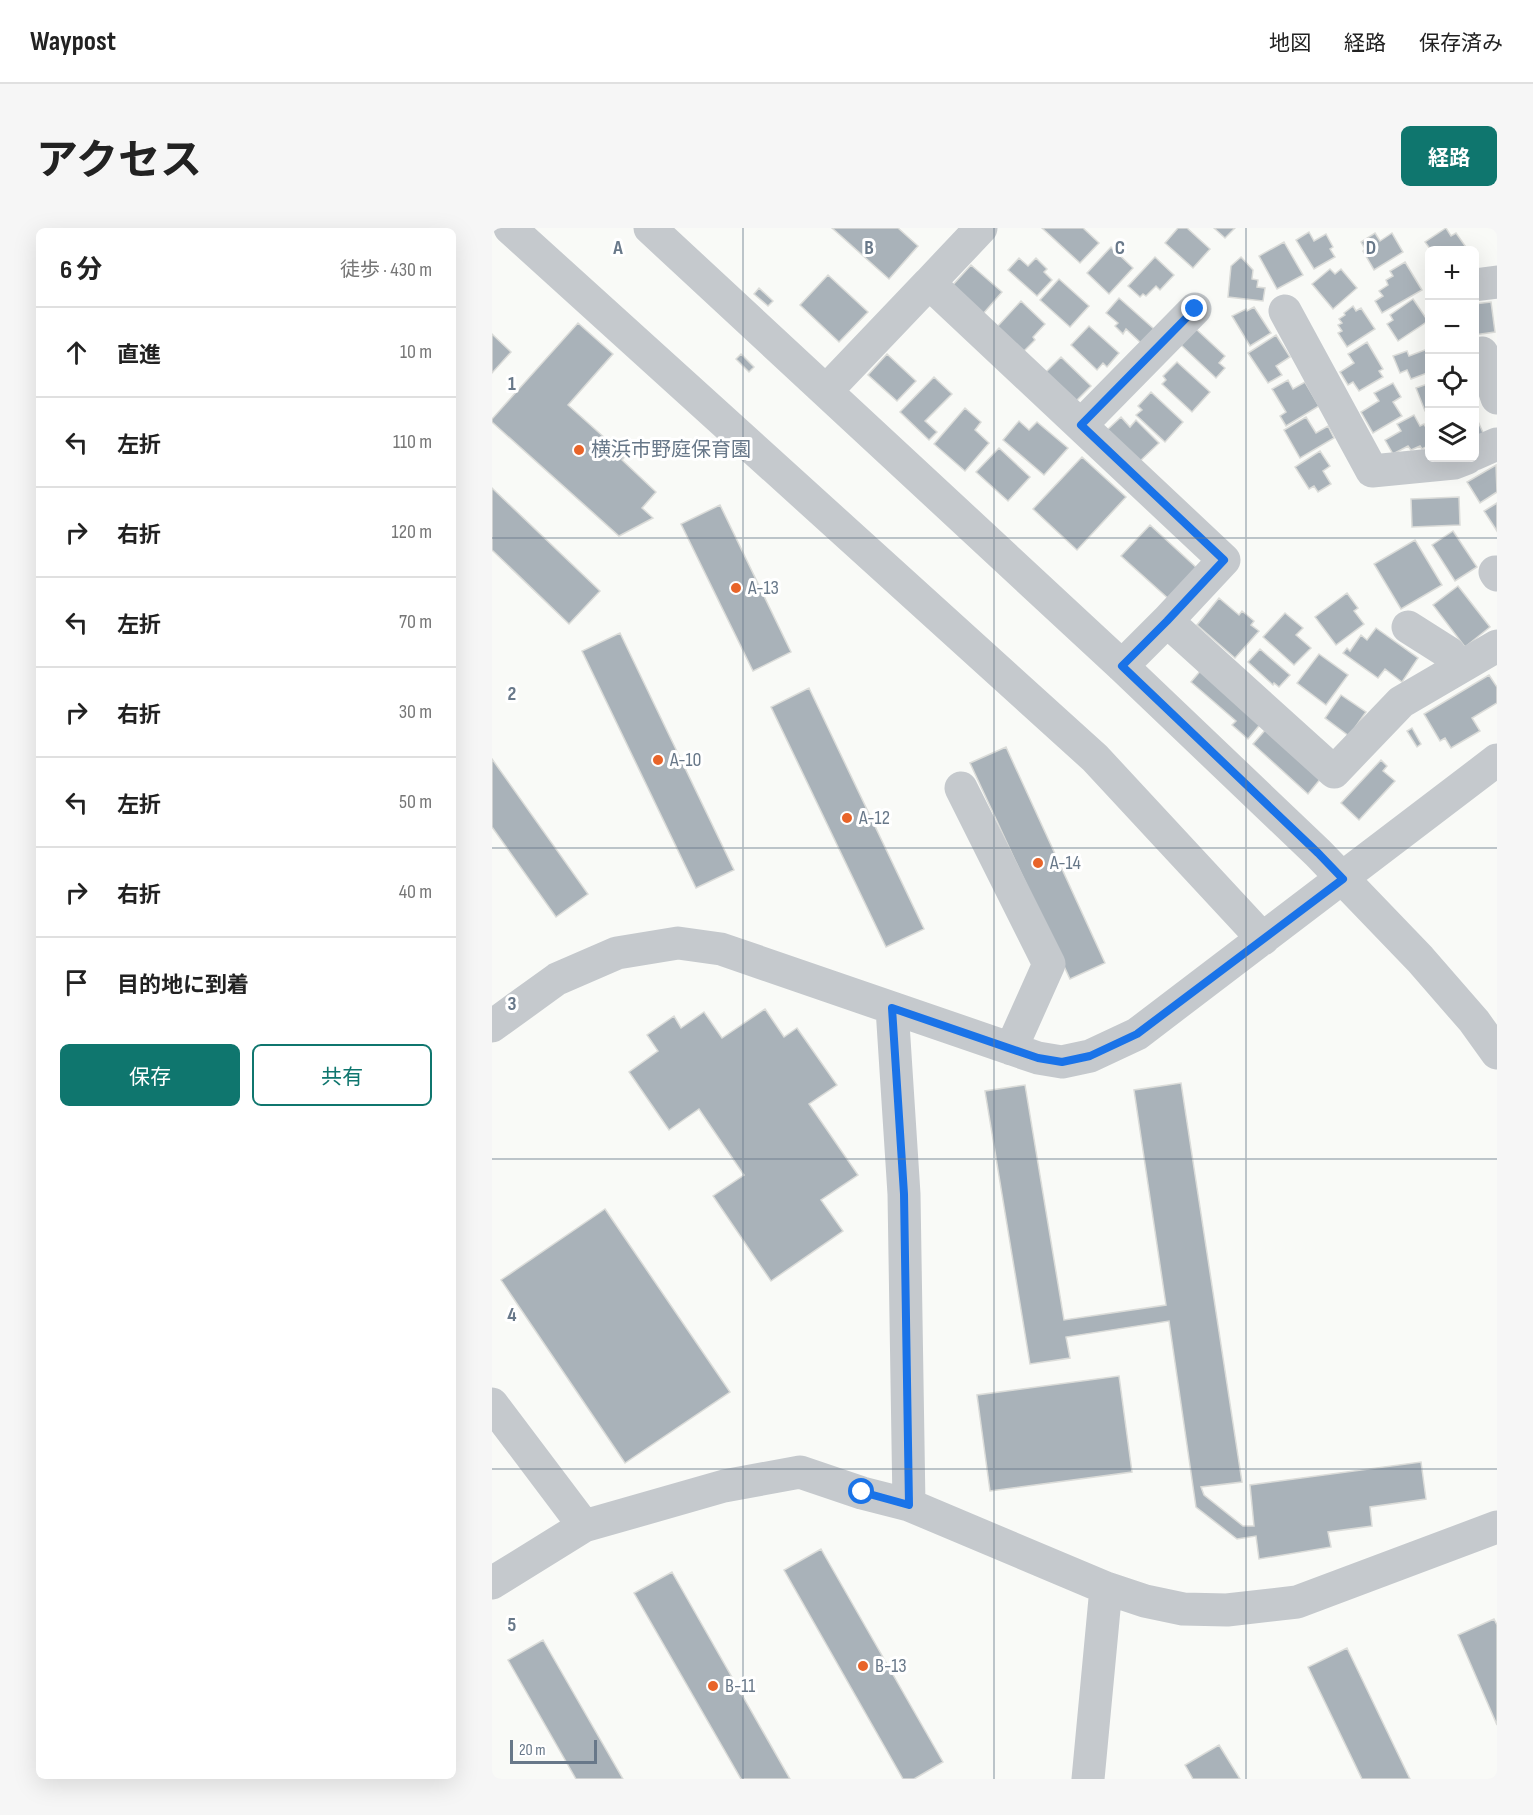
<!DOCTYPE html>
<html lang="ja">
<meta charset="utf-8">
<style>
body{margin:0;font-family:"Sofia Sans Condensed","Noto Sans JP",sans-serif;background:#f6f6f6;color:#222}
.controls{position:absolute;right:18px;top:18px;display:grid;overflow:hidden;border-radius:9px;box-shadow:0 6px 24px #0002}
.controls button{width:54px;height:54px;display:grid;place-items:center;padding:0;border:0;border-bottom:2px solid #e0e0e0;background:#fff;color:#222;font:30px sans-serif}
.scale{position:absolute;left:18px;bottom:15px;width:87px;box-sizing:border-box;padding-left:6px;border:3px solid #687889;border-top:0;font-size:16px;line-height:21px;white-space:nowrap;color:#687889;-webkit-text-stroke:4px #fff;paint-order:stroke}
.stop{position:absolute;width:18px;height:18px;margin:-14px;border:4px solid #1a73e8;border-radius:50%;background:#fff}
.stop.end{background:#1a73e8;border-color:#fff;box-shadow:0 2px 6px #0008}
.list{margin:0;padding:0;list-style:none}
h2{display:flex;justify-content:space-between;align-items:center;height:78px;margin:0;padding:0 24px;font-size:26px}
h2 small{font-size:20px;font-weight:400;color:#767676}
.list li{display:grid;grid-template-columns:39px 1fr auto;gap:18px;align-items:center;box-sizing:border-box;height:90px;padding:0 24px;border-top:2px solid #e0e0e0}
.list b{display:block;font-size:22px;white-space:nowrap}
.list em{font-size:20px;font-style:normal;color:#767676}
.actions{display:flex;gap:12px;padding:18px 24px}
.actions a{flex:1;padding:14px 0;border:2px solid #0f766e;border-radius:9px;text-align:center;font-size:21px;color:#0f766e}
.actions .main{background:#0f766e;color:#fff}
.icon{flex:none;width:33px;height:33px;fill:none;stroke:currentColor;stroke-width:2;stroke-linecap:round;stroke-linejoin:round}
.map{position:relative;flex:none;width:1005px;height:1551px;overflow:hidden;border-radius:9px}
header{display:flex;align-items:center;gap:36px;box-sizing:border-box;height:84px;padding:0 30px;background:#fff;border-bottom:2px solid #e0e0e0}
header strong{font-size:28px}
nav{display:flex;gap:33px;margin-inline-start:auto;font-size:21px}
.intro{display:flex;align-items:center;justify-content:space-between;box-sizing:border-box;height:144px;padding:0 36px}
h1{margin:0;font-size:42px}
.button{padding:15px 27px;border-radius:9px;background:#0f766e;color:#fff;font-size:21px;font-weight:700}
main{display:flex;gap:36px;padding:0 36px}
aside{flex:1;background:#fff;border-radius:9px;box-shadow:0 6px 24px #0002}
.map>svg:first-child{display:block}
</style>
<header>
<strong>Waypost</strong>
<nav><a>地図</a><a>経路</a><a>保存済み</a></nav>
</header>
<div class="intro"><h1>アクセス</h1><a class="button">経路</a></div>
<main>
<aside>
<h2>6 分<small>徒歩 · 430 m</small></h2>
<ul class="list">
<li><svg class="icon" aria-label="ahead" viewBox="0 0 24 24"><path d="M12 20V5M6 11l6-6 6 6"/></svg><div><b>直進</b></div><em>10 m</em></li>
<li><svg class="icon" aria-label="left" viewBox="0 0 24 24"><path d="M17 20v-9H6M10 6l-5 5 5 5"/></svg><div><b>左折</b></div><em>110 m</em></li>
<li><svg class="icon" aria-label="right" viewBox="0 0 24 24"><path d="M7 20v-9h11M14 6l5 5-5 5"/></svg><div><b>右折</b></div><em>120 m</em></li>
<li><svg class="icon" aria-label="left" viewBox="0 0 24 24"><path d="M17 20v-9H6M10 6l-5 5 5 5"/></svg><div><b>左折</b></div><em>70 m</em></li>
<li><svg class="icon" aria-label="right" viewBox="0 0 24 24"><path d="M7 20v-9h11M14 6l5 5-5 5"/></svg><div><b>右折</b></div><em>30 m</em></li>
<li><svg class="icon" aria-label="left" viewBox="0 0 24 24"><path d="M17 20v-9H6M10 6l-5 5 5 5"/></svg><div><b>左折</b></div><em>50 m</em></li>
<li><svg class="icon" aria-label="right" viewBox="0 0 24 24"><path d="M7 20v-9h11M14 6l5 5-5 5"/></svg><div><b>右折</b></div><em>40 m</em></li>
<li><svg class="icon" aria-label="arrive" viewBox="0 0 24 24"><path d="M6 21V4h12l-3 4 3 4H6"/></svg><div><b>目的地に到着</b></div></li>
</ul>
<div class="actions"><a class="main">保存</a><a>共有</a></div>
</aside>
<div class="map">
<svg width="1005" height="1551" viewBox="0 0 1005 1551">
<rect width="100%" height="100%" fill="#f9faf7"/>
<path fill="#a9b2b9" stroke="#dbdcd9" stroke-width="1.5" d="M340,0H406L426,18L397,51Z
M550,0H591L607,15L588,35Z
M686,0H695L718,21L701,40L673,15Z
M722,0H743L733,10Z
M954,0L959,8L964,5L976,22H939L933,14Z
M817,4L822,13L834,6L841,19L838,21L843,29L822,41L804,12Z
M883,5L888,13L900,5L911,24L882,42L871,23L873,21L869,14Z
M792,14L811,47L785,61L767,28Z
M619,19L641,40L617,66L595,45Z
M663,29L682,47L668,62L664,58L654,68L651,66L648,69L636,58Z
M749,29L761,42L760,51L766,52L765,59L773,60L771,73L736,69L739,38Z
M527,30L536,38L544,30L555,41L552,44L560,52L545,68L516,42Z
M913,34L930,62L890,85L883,73L891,68L887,63L896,57L894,52L901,48L898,43Z
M479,37L510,64L490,87L459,59Z
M838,41L843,46L849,41L865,60L841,81L820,56Z
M336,47L376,84L347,114L308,77Z
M567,51L597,78L578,99L548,72Z
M267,60L281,73L276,78L262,66Z
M627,70L662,101L649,115L634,101L631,106L623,98L626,95L614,85Z
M921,71L936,93L906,113L895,96L901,92L898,87Z
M529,73L553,96L541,109L543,112L531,124L505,99Z
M999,74L1003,104L982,107V76Z
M861,78L864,83L869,80L883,101L855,119L846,105L850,103L846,97L850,95L847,91L853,87L852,85Z
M762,79L779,105L758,118L740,88L754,81L755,83Z
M86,95L121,126L76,177L133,228L130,232L164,264L150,280L161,290L127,308L0,194V191Z
M597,98L627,125L615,139L611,135L605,142L579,117Z
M704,101L733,128L727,135L733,140L724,150L689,117Z
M0,106L19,124L0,145Z
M784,107L798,129L784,138L790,147L776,155L756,125Z
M875,114L891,141L887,143L891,149L867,163L861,154L856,157L848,144L862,135L856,126Z
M938,120V144L919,151L915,142L908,145L901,128L915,123L917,128Z
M249,126L262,139L257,144L244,131Z
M395,126L424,153L405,173L376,147Z
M569,129L599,158L582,175L552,146Z
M685,134L718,164L700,184L670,156L674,152L671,148Z
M442,149L460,166L433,193L445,204L437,212L408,184Z
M796,152L801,161L813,154L827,178L794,198L788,188L794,184L780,161Z
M901,155L909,169L901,174L910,188L881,205L869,184L887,173L882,165Z
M938,155V182L933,183L924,160Z
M659,164L691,194L673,214L644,187L650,182L646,178Z
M473,180L489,194L483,202L497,215L473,243L442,216Z
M982,184L992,207L982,211Z
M922,187L928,198L932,196L938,206V217L930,221L928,218L919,222L916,218L901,226L893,212L909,203L905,196Z
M629,189L638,199L644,192L667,215L645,236L614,203Z
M814,189L824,205L836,198L842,210L808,230L792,202Z
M527,193L537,202L545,194L576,220L552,247L511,212Z
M507,220L538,249L516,273L484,244Z
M828,223L838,238L831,243L839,256L826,264L822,258L817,261L803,239Z
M590,229L634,269L585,322L541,281Z
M1004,237L1005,264L988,275L975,254Z
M0,260L108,363L77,396L0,322Z
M967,269L968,297L920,299L919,271Z
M1005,275V303L992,283Z
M228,277L299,424L261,443L189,296Z
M658,297L707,342L679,373L629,328Z
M961,303L985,339L963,353L940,317Z
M923,312L950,357L909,381L882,336Z
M966,358L998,399L973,419L941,377Z
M855,365L866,380L862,383L872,396L844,417L823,389Z
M727,370L747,387L750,383L762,393L759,397L767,403L743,430L705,397Z
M793,385L811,400L804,407L819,420L802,437L771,409Z
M884,400L926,430L910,454L893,441L886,450L851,425L855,420L858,423L869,407L875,412Z
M128,405L242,642L204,660L90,423Z
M768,421L798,447L787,459L782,455L781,457L756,434Z
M827,426L856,447L834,477L805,455Z
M710,441L771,493L756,511L740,497L744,493L699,454Z
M997,447L1005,459V475L980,490L988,503L959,520L953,510L948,513L932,486Z
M317,460L432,701L394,719L279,479Z
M849,467L874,484L857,508L833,490Z
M775,500L830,549L816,566L761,516Z
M920,500L929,516L925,519L915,503Z
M514,519L613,735L578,751L478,535Z
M0,531L96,666L64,689L0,599Z
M889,532L895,538L891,543L903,553L867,592L849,575Z
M273,781L292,809L305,800L345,857L317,876L366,947L329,972L351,1003L279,1053L221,968L252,947L207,881L177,902L137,844L166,823L155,807L182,788L189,800L212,784L230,810Z
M689,855L750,1254L709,1259L712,1267L751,1298H762L758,1257L929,1234L934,1271L878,1279L880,1298L836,1304L839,1319L767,1331L764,1308L745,1311L704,1279L677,1093L574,1109L578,1130L538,1136L493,863L533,857L572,1092L674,1077L642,862Z
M113,981L238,1164L133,1235L9,1052Z
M627,1148L640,1244L498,1263L485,1167Z
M329,1321L451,1534L422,1551H411L292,1342Z
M180,1344L298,1551H249L142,1365Z
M1002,1391L1005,1397V1497L966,1407Z
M51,1412L131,1551H84L16,1432Z
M855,1420L918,1551H870L816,1439Z
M727,1517L748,1551H701L693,1537Z"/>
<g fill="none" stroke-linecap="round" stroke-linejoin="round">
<path stroke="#c5c9cd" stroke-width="33" d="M18,0L603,530L771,711
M158,0L630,438L826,625L928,731L982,793L1005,825
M437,55L489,0
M982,57L1005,54
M793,83L880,243L962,235L975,230
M990,125L1005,170
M335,162L437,55L732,332L675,393
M589,197L703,81
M982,226L1005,216
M1003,344L1005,347
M916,399L957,425L967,440
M630,438L675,393L842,544L909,474L1005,418
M469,560L557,736L519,821
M400,780L412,966L417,1277
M0,798L65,751L125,725L186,715L229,721L546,830L570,834L598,828L645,806L1005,532
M0,1176L92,1298
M0,1355L92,1298L232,1258L308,1244L370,1265L417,1277L614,1360L653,1373L691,1381L735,1382L805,1374L1005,1299
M596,1551L614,1360"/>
</g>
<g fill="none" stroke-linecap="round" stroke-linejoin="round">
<path stroke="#1a73e8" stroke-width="8" d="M370,1264L417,1277L412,966L400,780L546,830L570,834L598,828L645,806L851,651L826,625L630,438L675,393L732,332L589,197L703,81"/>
</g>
<path fill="none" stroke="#687889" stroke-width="1.5" stroke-opacity="0.55" d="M251,0V1551M502,0V1551M754,0V1551M0,310H1005M0,620H1005M0,931H1005M0,1241H1005"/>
<g fill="#e86429" stroke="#fff" stroke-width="2">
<circle cx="87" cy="222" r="6"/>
<circle cx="244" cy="360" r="6"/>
<circle cx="166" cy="532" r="6"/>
<circle cx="355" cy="590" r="6"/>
<circle cx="546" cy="635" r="6"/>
<circle cx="371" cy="1438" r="6"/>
<circle cx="221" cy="1458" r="6"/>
</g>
<g text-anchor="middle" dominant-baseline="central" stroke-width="6" stroke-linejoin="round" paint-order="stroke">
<g font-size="20" fill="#687889" stroke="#fff" text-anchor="start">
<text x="99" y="222">横浜市野庭保育園</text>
<text x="256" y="360">A-13</text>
<text x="178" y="532">A-10</text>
<text x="367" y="590">A-12</text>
<text x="558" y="635">A-14</text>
<text x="383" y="1438">B-13</text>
<text x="233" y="1458">B-11</text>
</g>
</g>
<g font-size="20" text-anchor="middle" font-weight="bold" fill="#687889" stroke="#fff" stroke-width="6" stroke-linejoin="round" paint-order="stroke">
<text x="126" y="26">A</text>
<text x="377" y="26">B</text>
<text x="628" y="26">C</text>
<text x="879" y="26">D</text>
<text x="20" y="162">1</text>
<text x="20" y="472">2</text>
<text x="20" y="782">3</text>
<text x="20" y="1093">4</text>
<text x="20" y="1403">5</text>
</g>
</svg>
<div class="controls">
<button>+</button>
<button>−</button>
<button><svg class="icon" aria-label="locate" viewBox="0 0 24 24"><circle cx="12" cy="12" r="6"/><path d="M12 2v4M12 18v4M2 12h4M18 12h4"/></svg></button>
<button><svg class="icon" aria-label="layers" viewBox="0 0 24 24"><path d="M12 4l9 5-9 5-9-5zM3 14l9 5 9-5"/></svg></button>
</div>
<div class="scale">20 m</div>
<div class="stop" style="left:370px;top:1264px"></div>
<div class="stop end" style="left:703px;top:81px"></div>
</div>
</main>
